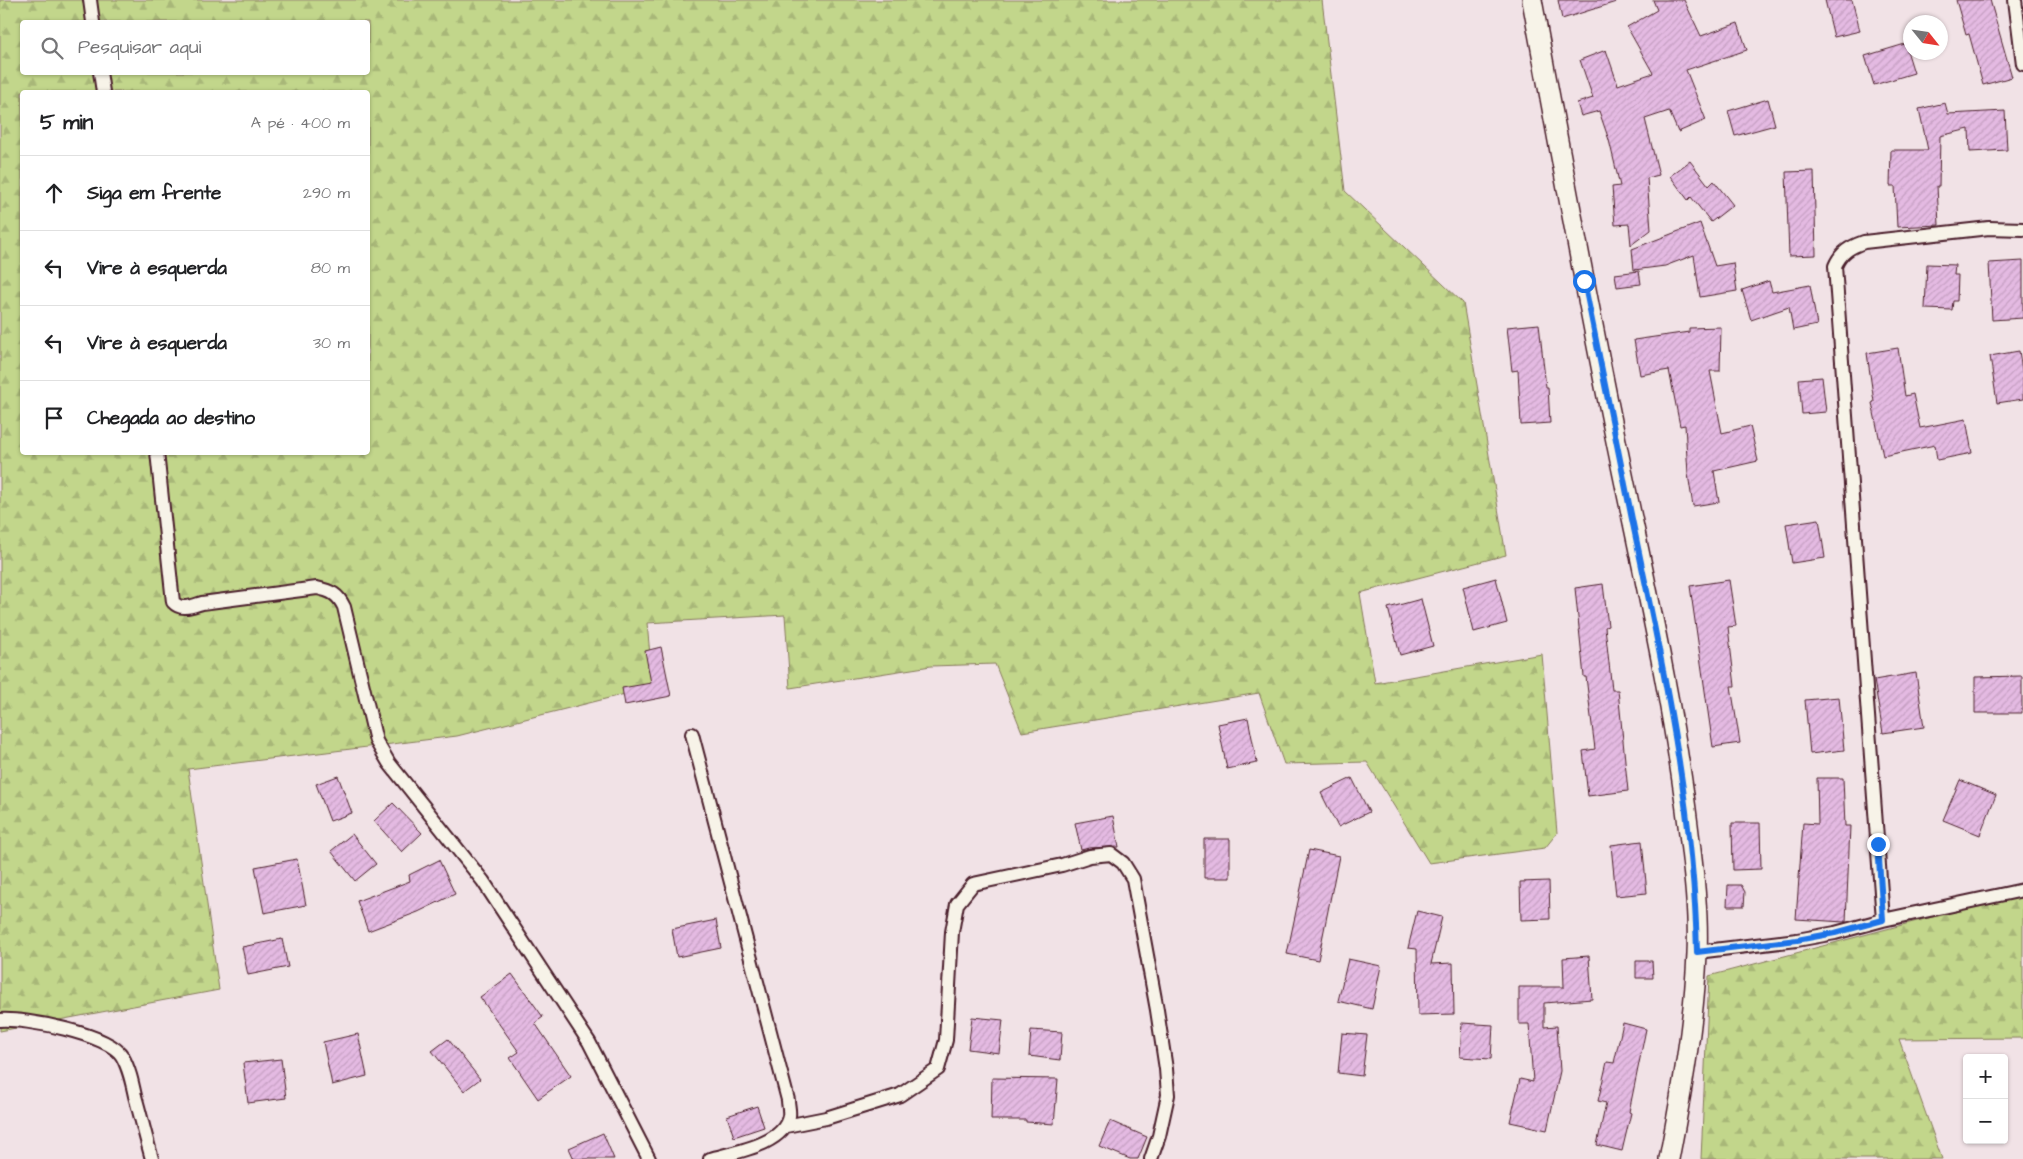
<!DOCTYPE html>
<html lang="pt">
<meta charset="utf-8">
<style>
body{margin:0;font-family:"Architects Daughter",sans-serif;background:#f2f2f2;color:#202124}
.controls{position:absolute;right:15px;bottom:15px;display:grid;overflow:hidden;border-radius:5px;box-shadow:0 1px 4px #0004}
.controls button{width:45px;height:45px;display:grid;place-items:center;padding:0;border:0;border-bottom:1px solid #e0e0e0;background:#fff;color:#202124;font:25px sans-serif}
.compass{position:absolute;left:1903px;top:15px;width:45px;height:45px;border-radius:50%;background:#fff;box-shadow:0 1px 4px #0004;rotate:120deg}
.stop{position:absolute;width:15px;height:15px;margin:-11px;border:4px solid #1a73e8;border-radius:50%;background:#fff}
.stop.end{background:#1a73e8;border-color:#fff;box-shadow:0 1px 5px #0008}
.list{margin:0;padding:0;list-style:none}
h2{display:flex;justify-content:space-between;align-items:center;height:65px;margin:0;padding:0 20px;font-size:21px}
h2 small{font-size:16px;font-weight:400;color:#757577}
.list li{display:grid;grid-template-columns:32px 1fr auto;gap:15px;align-items:center;box-sizing:border-box;height:75px;padding:0 20px;border-top:1px solid #e0e0e0}
.list b{display:block;font-size:19px;white-space:nowrap}
.list em{font-size:16px;font-style:normal;color:#757577}
.icon{flex:none;width:28px;height:28px;fill:none;stroke:currentColor;stroke-width:2;stroke-linecap:round;stroke-linejoin:round}
.map{position:relative;flex:none;width:2023px;height:1159px;overflow:hidden}
.search{position:absolute;background:#fff;box-shadow:0 1px 4px #0004;left:20px;top:20px;width:350px;height:55px;display:flex;align-items:center;gap:12px;box-sizing:border-box;padding:0 18px;border-radius:5px;color:#757577;font-size:19px}
.panel{position:absolute;background:#fff;box-shadow:0 1px 4px #0004;left:20px;top:90px;width:350px;height:365px;border-radius:5px}
.map>svg:first-child{display:block}
</style>
<div class="map">
<svg width="2023" height="1159" viewBox="0 0 2023 1159">
<defs>
<pattern id="forest-firs" width="22" height="20" patternUnits="userSpaceOnUse" patternTransform="scale(1.25)"><rect width="22" height="20" fill="#c2d68b"/><path d="M5 1l3.5 6h-7zM16 11l3.5 6h-7z" fill="#a8b778"/></pattern>
<pattern id="building-hatch" width="6" height="6" patternUnits="userSpaceOnUse" patternTransform="scale(1.25)"><rect width="6" height="6" fill="#e4bae2"/><path d="M-1 1l2-2M0 6l6-6M5 7l2-2" fill="none" stroke="#c59fc2"/></pattern>
</defs>
<rect width="100%" height="100%" fill="#f1e2e6"/>
<filter id="ink" filterUnits="userSpaceOnUse"><feTurbulence type="fractalNoise" baseFrequency=".02" numOctaves="2"/><feDisplacementMap in="SourceGraphic" scale="10" xChannelSelector="R" yChannelSelector="G"/><feConvolveMatrix kernelMatrix="1 2 1 2 8 2 1 2 1" color-interpolation-filters="sRGB"/></filter>
<g filter="url(#ink)">
<path fill="url(#forest-firs)" stroke="#867a5b" fill-rule="evenodd" d="M0,0H1322L1345,191L1463,303L1506,555L1360,593L1375,683L1542,654L1557,833L1545,848L1429,863L1367,762L1284,764L1259,693L1022,732L995,664L931,666L790,688L785,615L647,623L653,687L457,736L188,769L219,990L0,1031ZM22,22H368V72H22ZM22,92H368V452H22Z
M2023,893V1038L1899,1039L1942,1159H1701L1709,976Z"/>
<path fill="url(#building-hatch)" stroke="#4a1f2b" d="M1558,0H1616V2L1562,19Z
M1653,0H1684L1701,36L1738,23L1747,50L1686,70L1706,120L1678,132L1669,111L1645,119L1659,175L1647,178L1651,230L1631,245L1629,224L1615,225L1612,187L1620,186L1609,140L1599,111L1581,116L1577,103L1593,98L1580,60L1606,50L1618,85L1653,73L1627,27L1657,10Z
M1825,0H1852L1860,31L1834,37Z
M1956,0H1990L2012,77L1983,85L1969,34L1966,35Z
M1905,44L1914,73L1874,85L1865,56Z
M1768,99L1775,125L1735,136L1728,111Z
M1945,103L1948,114L2005,111L2007,150L1970,152L1969,129L1940,136L1939,186H1937L1939,225L1897,227L1895,186H1890L1891,150H1928L1919,109Z
M1690,161L1709,186L1714,181L1733,205L1711,222L1691,197L1688,200L1670,176Z
M1814,171L1816,255L1789,256L1786,172Z
M1700,223L1715,266L1733,263L1737,291L1700,297L1694,255L1665,266L1634,270L1632,249Z
M2023,261V318L1992,320L1989,263Z
M1927,264L1955,265L1954,275H1958L1957,301H1953L1952,310L1925,309Z
M1639,271L1641,284L1617,287L1615,274Z
M1769,281L1772,292L1810,285L1817,325L1793,330L1789,307L1751,320L1742,290Z
M1539,324L1546,387H1548L1550,423L1521,425L1518,370L1512,371L1507,327Z
M1721,327L1720,371H1710L1722,433L1750,426L1758,461L1714,471L1719,502L1693,506L1688,474L1685,425L1680,426L1669,370L1640,375L1634,340L1689,332V328Z
M1898,348L1905,396L1913,394L1920,428L1966,419L1972,453L1937,460L1935,445L1883,456L1872,403L1874,402L1867,353Z
M2019,351L2023,376V399L1997,403L1990,356Z
M1822,377L1826,412L1802,414L1799,379Z
M1819,519L1825,558L1792,563L1786,524Z
M1496,578L1507,623L1474,632L1463,587Z
M1729,580L1736,626L1728,627L1735,686H1731L1740,743L1713,747L1690,586Z
M1603,584L1608,626L1605,627L1612,690H1618L1628,791L1588,796L1583,751L1595,749L1586,677H1584L1575,588Z
M1421,599L1433,646L1400,655L1388,608Z
M661,647L671,696L625,705L622,688L651,683L645,651Z
M1916,673L1924,727L1883,733L1874,680Z
M2022,676V713H1975V677Z
M1839,697L1844,750L1810,754L1805,700Z
M1248,718L1257,763L1227,769L1218,724Z
M338,776L352,813L330,821L316,784Z
M1352,778L1369,812L1338,827L1321,793Z
M1817,778H1843L1845,826H1850L1846,922H1844L1796,919L1803,823L1818,824Z
M1960,780L1996,795L1980,835L1943,820Z
M393,803L422,833L402,852L374,821Z
M1113,816L1119,847L1089,848L1081,850L1075,823Z
M1732,823H1760L1761,869L1733,870Z
M352,834L376,864L355,881L331,851Z
M1204,839H1230V878H1204Z
M1642,841L1647,893L1616,896L1611,845Z
M1309,850L1339,856L1318,960L1287,954Z
M297,859L306,905L264,913L255,867Z
M439,860L455,894L418,912L368,931L357,901L410,881L409,875Z
M1549,881L1550,919L1521,920L1520,882Z
M1728,885H1741L1745,892L1744,906H1727Z
M1417,911L1442,917L1431,964L1453,963L1454,1014L1418,1015L1417,949L1408,948Z
M716,920L721,948L677,957L672,929Z
M282,939L288,967L248,975L242,947Z
M1589,956L1592,999L1544,1003V1027L1557,1026L1560,1071L1547,1130L1510,1122L1520,1079L1533,1082L1529,1024H1519V987H1564L1563,958Z
M1348,959L1381,966L1372,1009L1338,1001Z
M1636,961H1652L1653,978H1636Z
M512,974L543,1017L535,1023L571,1076L538,1099L510,1058L519,1052L480,997Z
M972,1017L1003,1020L999,1053L968,1049Z
M1462,1023L1493,1025L1491,1059L1460,1057Z
M1623,1023L1646,1029L1629,1112L1631,1113L1622,1151L1597,1145L1606,1103L1598,1101L1607,1062L1614,1063Z
M1031,1030L1062,1032L1060,1060L1029,1056Z
M1342,1033L1367,1035L1362,1076L1338,1073Z
M358,1034L367,1076L332,1085L323,1042Z
M448,1039L480,1079L464,1091L432,1051Z
M281,1059L286,1098L248,1103L243,1063Z
M992,1078L1058,1079L1054,1124L1026,1122V1120H991Z
M757,1106L764,1127L734,1137L727,1116Z
M1110,1121L1147,1137L1138,1159H1130L1099,1146Z
M603,1133L614,1159H574L569,1148Z"/>
<g fill="none" stroke-linecap="round" stroke-linejoin="round">
<defs>
<path id="minor" d="M90,0L93,22
M2015,0L2023,64
M100,72L103,92
M157,452L173,602C181,611 192,606 202,603L317,588C331,591 338,594 344,607L376,741L389,763L483,881L589,1042L649,1159
M692,734L788,1100C788,1105 790,1111 789,1116C784,1145 734,1152 710,1159
M1883,920L1835,266C1841,252 1850,247 1864,242L1989,228L2023,229
M1697,952L1797,940L1835,933L1883,920L2023,890
M0,1020C25,1018 109,1034 122,1056C129,1068 132,1082 135,1096C141,1117 146,1138 152,1159
M786,1126L826,1118L900,1095L938,1069L946,1040L952,932L957,904L973,884L1062,865L1090,856L1111,854L1123,863L1133,879L1157,1010L1166,1069L1168,1095L1159,1136L1151,1159"/>
<path id="secondary" d="M1532,0C1559,147 1586,295 1616,441C1642,569 1672,695 1688,825C1693,867 1699,911 1697,954C1694,1023 1682,1091 1669,1159"/>
</defs>
<use href="#minor" stroke="#4a1f2b" stroke-width="16"/>
<use href="#secondary" stroke="#4a1f2b" stroke-width="22"/>
<use href="#minor" stroke="#f7f3e8" stroke-width="12"/>
<use href="#secondary" stroke="#f7f3e8" stroke-width="19"/>
</g>
</g>
<g fill="none" stroke-linecap="round" stroke-linejoin="round" filter="url(#ink)">
<path stroke="#1a73e8" stroke-width="6" d="M1584,281C1603,377 1622,472 1642,567C1669,694 1694,822 1697,952L1797,940L1835,933L1883,920L1878,844"/>
</g>
</svg>
<div class="controls">
<button>+</button>
<button>−</button>
</div>
<svg class="compass" viewBox="-18 -18 36 36"><path d="M0-13l5 13h-10z" fill="#e53935"/><path d="M0 13l5-13h-10z" fill="#757577"/></svg>
<div class="stop" style="left:1584px;top:281px"></div>
<div class="stop end" style="left:1878px;top:844px"></div>
<div class="search"><svg class="icon" aria-label="search" viewBox="0 0 24 24"><circle cx="10" cy="10" r="6"/><path d="M15 15l6 6"/></svg>Pesquisar aqui</div>
<section class="panel">
<h2>5 min<small>A pé · 400 m</small></h2>
<ul class="list">
<li><svg class="icon" aria-label="ahead" viewBox="0 0 24 24"><path d="M12 20V5M6 11l6-6 6 6"/></svg><div><b>Siga em frente</b></div><em>290 m</em></li>
<li><svg class="icon" aria-label="left" viewBox="0 0 24 24"><path d="M17 20v-9H6M10 6l-5 5 5 5"/></svg><div><b>Vire à esquerda</b></div><em>80 m</em></li>
<li><svg class="icon" aria-label="left" viewBox="0 0 24 24"><path d="M17 20v-9H6M10 6l-5 5 5 5"/></svg><div><b>Vire à esquerda</b></div><em>30 m</em></li>
<li><svg class="icon" aria-label="arrive" viewBox="0 0 24 24"><path d="M6 21V4h12l-3 4 3 4H6"/></svg><div><b>Chegada ao destino</b></div></li>
</ul>
</section>
</div>
